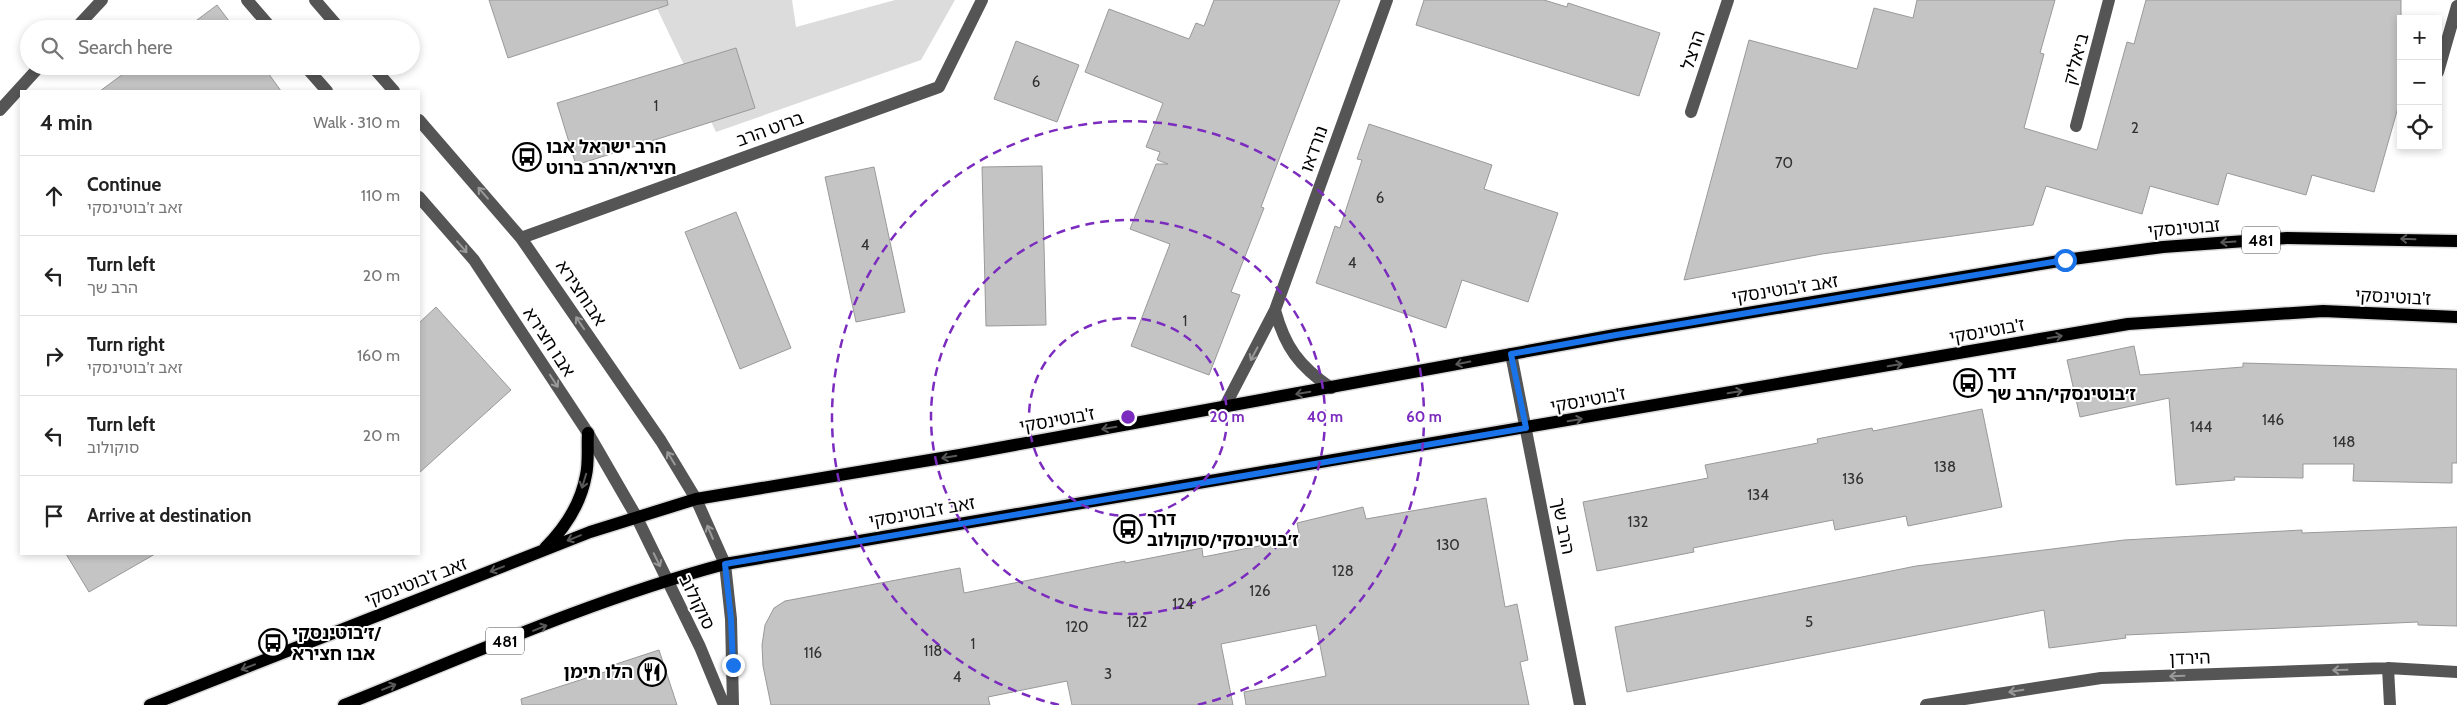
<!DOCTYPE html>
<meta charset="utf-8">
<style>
body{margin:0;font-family:Cabin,"Noto Sans Hebrew",sans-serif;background:#f2f2f2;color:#222}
.controls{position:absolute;right:15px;top:15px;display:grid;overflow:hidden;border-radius:0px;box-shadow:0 2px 8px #0003}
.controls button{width:45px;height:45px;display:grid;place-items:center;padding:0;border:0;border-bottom:1px solid #e0e0e0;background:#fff;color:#222;font:25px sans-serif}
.stop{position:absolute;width:15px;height:15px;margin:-11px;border:4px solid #1a73e8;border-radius:50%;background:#fff}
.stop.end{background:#1a73e8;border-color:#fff;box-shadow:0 1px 5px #0008}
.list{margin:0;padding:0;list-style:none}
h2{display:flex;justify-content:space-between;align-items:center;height:65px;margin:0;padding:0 20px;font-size:21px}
h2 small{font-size:16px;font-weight:400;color:#767676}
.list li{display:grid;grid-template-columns:32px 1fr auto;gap:15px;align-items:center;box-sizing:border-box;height:80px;padding:0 20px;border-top:1px solid #e0e0e0}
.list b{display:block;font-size:19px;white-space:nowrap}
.list p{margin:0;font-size:16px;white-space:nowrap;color:#767676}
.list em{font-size:16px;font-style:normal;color:#767676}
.icon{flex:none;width:28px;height:28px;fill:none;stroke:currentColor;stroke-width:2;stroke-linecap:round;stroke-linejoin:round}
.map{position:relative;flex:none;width:2457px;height:705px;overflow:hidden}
.search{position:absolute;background:#fff;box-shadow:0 2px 8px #0003;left:20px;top:20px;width:400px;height:55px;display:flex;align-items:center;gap:12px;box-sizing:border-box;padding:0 18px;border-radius:28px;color:#767676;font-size:19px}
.panel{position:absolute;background:#fff;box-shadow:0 2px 8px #0003;left:20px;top:90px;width:400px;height:465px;border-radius:0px}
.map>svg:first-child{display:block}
</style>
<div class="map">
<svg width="2457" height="705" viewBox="0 0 2457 705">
<rect width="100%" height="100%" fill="#fff"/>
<path fill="#dcdcdc" d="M653,0H792L796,27L895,0H955L921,60L716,132Z"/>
<path fill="#c4c4c4" stroke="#999" d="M489,0H667L668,5L508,58Z
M1214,0H1340L1287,138L1261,207L1264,208L1231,292L1240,295L1209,375L1131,346L1170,244L1130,229L1156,164H1168L1157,160L1160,152L1146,147L1163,103L1085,72L1109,9L1189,39L1196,23L1204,26Z
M1424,0H1544L1567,7L1568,3L1660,33L1639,96L1416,25Z
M1917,0H2055L2040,53L2044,54L2024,128L2097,150L2127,42L2134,44L2146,0H2401V97L2374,192L2312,175L2306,195L2227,173L2218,205L2150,186L2142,214L2046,186L2033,225L1822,254L1684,280L1749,40L1857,69L1874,8L1913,18Z
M217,5L235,29H185Z
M1016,41L1079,65L1057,122L994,99Z
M736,48L755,108L576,165L557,103Z
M134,66H263L281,91H100Z
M1369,124L1492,165L1484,189L1558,213L1528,302L1462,280L1446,328L1316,283L1335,226L1340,228L1362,160L1357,159Z
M1042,166L1046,325L986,326L982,167Z
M874,167L905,312L856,322L825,177Z
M736,212L791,348L740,369L685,232Z
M436,307L511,390L419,473V323Z
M2134,346L2140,375L2243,367V363L2457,369V463H2452V483L2353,481L2354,464H2303V478L2234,477L2235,480L2176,485L2169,398L2080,417L2067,360Z
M1982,409L2002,507L1908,526L1906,516L1835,530L1833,520L1693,548L1694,552L1597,571L1583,502L1708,478L1705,465L1818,443L1817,439L1872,428L1873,431Z
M1486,498L1505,607L1517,604L1528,660L1520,662L1529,705H1246L1244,692L1326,676L1316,625L1221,644L1233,705H1072L1067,681L988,697L990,705H771L763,666L762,645L765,625L774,608L785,601L960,568L964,593L1125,561V563L1202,548L1203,557L1300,538L1297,523L1363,507L1366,519Z
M2457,527V626L2418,625V622L2125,635L2126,638L2049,648L2044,610L1627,692L1615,627L1916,566L2124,540L2302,530V533Z
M66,554H155L89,592Z
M659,650L677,705H522L521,699L608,671L607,667Z"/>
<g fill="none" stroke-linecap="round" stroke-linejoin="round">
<defs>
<path id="major" d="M545,548C565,528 581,503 586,475C589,462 587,446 588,433
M150,705L590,532L696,499L960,455L1615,335L2065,260L2163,247L2287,238L2457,241
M344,705C469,655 594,599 725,564L2128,324L2323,311L2457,317"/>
</defs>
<use href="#major" stroke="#dbdbdb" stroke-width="15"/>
<path stroke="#555" stroke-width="12" d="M247,0L272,29
M315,0L340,29
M75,29L102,0
M305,66L327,91
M372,66L394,91
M2438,72L2457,6
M0,110L40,66
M1691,112L1728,0
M419,120L521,238L661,441L696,499L725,564L731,619L733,705
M2076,126L2109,0
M419,197L474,260L588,433L636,516L700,647L724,705
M521,238L939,87L982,0
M1275,310C1285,347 1299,366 1331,388
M1511,354L1580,705
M1224,408L1275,310L1387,0
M2388,668L2390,705
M1926,705L2101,678L2388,668L2457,672"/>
<use href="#major" stroke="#000" stroke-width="12"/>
</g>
<defs><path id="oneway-shaft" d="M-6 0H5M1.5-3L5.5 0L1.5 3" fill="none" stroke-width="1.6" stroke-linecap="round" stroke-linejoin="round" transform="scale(1.25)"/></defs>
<g stroke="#999">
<use href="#oneway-shaft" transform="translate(483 193) rotate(-131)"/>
<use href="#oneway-shaft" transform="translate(462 247) rotate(49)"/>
<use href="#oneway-shaft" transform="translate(580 323) rotate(-124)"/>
<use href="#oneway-shaft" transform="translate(1254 354) rotate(118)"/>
<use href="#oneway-shaft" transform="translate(554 381) rotate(57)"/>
<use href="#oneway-shaft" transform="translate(671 458) rotate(-121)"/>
<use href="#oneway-shaft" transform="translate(710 532) rotate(-113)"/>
<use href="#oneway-shaft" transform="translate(657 560) rotate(64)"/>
<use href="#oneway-shaft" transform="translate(2340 670) rotate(178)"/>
<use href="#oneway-shaft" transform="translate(2177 676) rotate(178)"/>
<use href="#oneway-shaft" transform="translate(2016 691) rotate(171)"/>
</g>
<g stroke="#595959">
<use href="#oneway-shaft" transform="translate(2408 239) rotate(-178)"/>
<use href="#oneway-shaft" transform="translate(2228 242) rotate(176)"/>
<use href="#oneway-shaft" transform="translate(2055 337) rotate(-10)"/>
<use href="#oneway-shaft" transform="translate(1463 363) rotate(169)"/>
<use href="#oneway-shaft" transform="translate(1895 365) rotate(-10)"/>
<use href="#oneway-shaft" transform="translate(1735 392) rotate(-10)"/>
<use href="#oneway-shaft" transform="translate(1303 393) rotate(170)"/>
<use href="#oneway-shaft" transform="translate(1575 420) rotate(-10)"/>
<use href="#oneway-shaft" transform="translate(1109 428) rotate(170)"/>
<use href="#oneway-shaft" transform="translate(949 457) rotate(170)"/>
<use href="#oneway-shaft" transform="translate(584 481) rotate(107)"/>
<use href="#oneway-shaft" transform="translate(574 538) rotate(158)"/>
<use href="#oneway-shaft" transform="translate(497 569) rotate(159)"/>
<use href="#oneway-shaft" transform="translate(540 628) rotate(-22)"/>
<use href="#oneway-shaft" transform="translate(248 667) rotate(159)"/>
<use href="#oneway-shaft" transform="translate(389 687) rotate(-22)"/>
</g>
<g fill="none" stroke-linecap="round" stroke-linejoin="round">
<path stroke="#1a73e8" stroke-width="6" d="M733,665L731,619L725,564L1526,428L1511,354L1616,335L2065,260"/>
</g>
<g fill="none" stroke="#7b2cbf" stroke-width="2.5" stroke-dasharray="9 6">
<circle cx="1128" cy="417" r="99"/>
<circle cx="1128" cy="417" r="197"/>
<path d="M1059 705A296 296 0 1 1 1197 705"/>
</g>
<defs>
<symbol id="bus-ring" viewBox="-11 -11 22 22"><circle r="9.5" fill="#fff" stroke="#000" stroke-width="1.5"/><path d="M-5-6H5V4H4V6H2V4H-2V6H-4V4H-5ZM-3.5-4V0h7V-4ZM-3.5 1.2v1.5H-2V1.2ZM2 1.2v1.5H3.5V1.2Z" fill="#000"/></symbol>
<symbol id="restaurant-ring" viewBox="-11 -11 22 22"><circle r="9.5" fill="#fff" stroke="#000" stroke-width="1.5"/><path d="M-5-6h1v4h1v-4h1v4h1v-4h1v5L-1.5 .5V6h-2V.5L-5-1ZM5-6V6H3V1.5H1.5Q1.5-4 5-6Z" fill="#000"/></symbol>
</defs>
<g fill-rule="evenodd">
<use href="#bus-ring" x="511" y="141" width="32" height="32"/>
<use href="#bus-ring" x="1952" y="367" width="32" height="32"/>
<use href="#bus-ring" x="1112" y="513" width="32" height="32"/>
<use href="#bus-ring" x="257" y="627" width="32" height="32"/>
<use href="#restaurant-ring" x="636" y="656" width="32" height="32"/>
</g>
<g text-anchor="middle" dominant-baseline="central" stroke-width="4" stroke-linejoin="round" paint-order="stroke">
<g font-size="15" fill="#313131">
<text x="1036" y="82">6</text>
<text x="656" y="106">1</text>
<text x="2135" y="128">2</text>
<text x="1784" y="163">70</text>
<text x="1380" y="198">6</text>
<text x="865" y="245">4</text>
<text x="1352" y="263">4</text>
<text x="1185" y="321">1</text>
<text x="2273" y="420">146</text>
<text x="2201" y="427">144</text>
<text x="2344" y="442">148</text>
<text x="1945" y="467">138</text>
<text x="1853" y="479">136</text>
<text x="1758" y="495">134</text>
<text x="1638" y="522">132</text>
<text x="1448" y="545">130</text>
<text x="1343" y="571">128</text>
<text x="1260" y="591">126</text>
<text x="1183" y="604">124</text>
<text x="1137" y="622">122</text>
<text x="1809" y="622">5</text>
<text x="1077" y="627">120</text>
<text x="973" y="644">1</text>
<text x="933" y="651">118</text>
<text x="813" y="653">116</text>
<text x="1108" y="674">3</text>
<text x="957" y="677">4</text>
</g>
<g fill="#fff" stroke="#4c4c4c" stroke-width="1">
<rect x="2242" y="226.5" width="38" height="27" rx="4"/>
<rect x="486" y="627.5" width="38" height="27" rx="4"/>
</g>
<g font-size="16" font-weight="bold" fill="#000">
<text x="2261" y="240">481</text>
<text x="505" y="641">481</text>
</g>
<g font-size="18" fill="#000" stroke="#fff">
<text transform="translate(1693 50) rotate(-72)">הרצל</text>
<text transform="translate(2076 59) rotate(-75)">ביאליק</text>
<text transform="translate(770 129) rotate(-20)">ברוט הרב</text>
<text transform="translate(1314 149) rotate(-70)">נורדאו</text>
<text transform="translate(2184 228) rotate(-5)">זבוטינסקי</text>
<text transform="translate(1785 289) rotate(-9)">זאב ז'בוטינסקי</text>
<text transform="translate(581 293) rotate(56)">אבוחצירא</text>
<text transform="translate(2393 297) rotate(3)">ז'בוטינסקי</text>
<text transform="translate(1987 331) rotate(-10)">ז'בוטינסקי</text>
<text transform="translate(549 342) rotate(57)">אבו חצירא</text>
<text transform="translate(1588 400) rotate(-10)">ז'בוטינסקי</text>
<text transform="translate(1057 420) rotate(-10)">ז'בוטינסקי</text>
<text transform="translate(922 512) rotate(-10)">זאב ז'בוטינסקי</text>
<text transform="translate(1563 526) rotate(79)">הרב שך</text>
<text transform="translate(416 582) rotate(-21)">זאב ז'בוטינסקי</text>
<text transform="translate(697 602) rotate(64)">סוקולוב</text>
<text transform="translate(2190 658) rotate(-2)">הירדן</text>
</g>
<g font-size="18" font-weight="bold" fill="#000" stroke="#fff" text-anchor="start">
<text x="546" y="147">הרב ישראל אבו<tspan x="546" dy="21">חצירא/הרב ברוט</tspan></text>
<text x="1987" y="373">דרך<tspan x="1987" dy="21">ז׳בוטינסקי/הרב שך</tspan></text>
<text x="1147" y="519">דרך<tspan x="1147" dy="21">ז׳בוטינסקי/סוקולוב</tspan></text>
<text x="292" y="633">ז׳בוטינסקי/<tspan x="292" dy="21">אבו חצירא</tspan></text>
<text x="633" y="672" text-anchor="end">הלו תימן</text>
</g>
</g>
<circle cx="1128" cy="417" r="8" fill="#7b2cbf" stroke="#fff" stroke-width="2.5"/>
<g font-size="15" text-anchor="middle" font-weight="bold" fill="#7b2cbf" stroke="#fff" stroke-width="4" stroke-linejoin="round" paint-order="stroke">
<text x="1227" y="422">20 m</text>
<text x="1325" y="422">40 m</text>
<text x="1424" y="422">60 m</text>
</g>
</svg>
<div class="controls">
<button>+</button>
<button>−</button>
<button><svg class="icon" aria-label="locate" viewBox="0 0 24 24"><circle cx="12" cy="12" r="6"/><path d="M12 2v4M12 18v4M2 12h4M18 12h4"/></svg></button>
</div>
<div class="stop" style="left:2065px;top:260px"></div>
<div class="stop end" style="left:733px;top:665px"></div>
<div class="search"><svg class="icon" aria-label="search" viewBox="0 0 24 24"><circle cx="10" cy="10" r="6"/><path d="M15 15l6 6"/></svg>Search here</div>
<section class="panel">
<h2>4 min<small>Walk · 310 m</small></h2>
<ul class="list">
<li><svg class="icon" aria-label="ahead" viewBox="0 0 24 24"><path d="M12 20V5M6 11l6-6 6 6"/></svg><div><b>Continue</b><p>זאב ז'בוטינסקי</p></div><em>110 m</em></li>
<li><svg class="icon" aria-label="left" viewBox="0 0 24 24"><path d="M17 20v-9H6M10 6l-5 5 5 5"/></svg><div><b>Turn left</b><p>הרב שך</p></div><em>20 m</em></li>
<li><svg class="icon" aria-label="right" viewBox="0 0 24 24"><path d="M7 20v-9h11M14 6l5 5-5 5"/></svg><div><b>Turn right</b><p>זאב ז'בוטינסקי</p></div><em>160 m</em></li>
<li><svg class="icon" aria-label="left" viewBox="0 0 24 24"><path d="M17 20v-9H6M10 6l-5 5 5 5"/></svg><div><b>Turn left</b><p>סוקולוב</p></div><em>20 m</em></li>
<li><svg class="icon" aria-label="arrive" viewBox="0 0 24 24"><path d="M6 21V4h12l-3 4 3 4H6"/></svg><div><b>Arrive at destination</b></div></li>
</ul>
</section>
</div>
